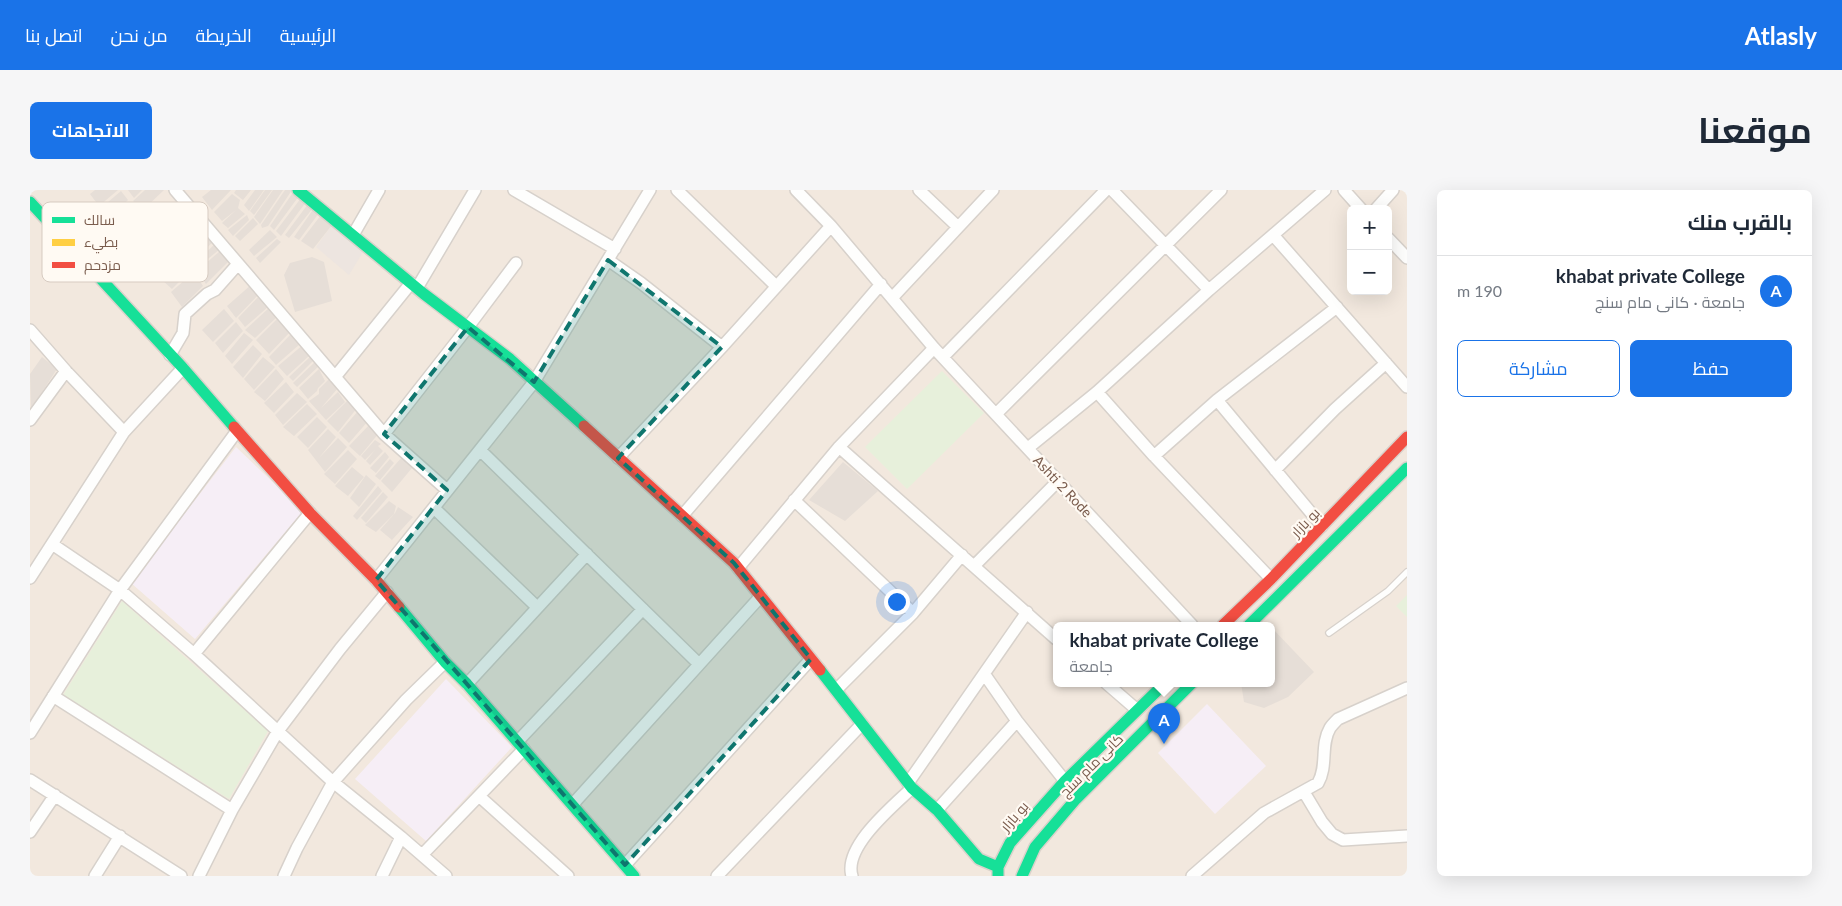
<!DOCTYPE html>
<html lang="ar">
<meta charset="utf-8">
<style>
body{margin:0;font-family:Lato,Cairo,sans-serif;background:#f6f6f7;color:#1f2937;direction:rtl}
.controls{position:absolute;right:15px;top:15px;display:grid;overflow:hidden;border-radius:8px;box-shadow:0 5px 20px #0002}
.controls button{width:45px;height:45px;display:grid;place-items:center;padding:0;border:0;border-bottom:1px solid #e0e1e3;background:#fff;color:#1f2937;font:25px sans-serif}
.you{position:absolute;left:866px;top:411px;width:18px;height:18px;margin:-12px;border:4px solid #fff;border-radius:50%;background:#1a73e8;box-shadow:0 0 0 8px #1a73e833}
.badge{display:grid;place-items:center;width:32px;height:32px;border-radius:50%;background:#1a73e8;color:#fff;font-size:16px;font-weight:700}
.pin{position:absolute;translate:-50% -41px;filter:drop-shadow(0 1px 2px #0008)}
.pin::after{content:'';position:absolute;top:26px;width:18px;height:15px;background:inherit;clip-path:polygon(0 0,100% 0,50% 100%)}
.popup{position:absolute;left:1023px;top:432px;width:222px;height:65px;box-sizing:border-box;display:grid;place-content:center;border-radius:8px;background:#fff;filter:drop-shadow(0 1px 4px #0005);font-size:16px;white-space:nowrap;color:#747a83}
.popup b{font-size:19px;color:#1f2937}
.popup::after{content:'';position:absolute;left:50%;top:100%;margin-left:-10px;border:10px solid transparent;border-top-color:#fff}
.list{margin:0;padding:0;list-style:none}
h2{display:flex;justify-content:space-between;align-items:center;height:65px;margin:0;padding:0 20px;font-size:21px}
h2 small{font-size:16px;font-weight:400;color:#747a83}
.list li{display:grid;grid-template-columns:32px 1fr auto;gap:15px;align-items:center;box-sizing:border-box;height:70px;padding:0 20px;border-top:1px solid #e0e1e3}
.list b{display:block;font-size:19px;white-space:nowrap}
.list p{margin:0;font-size:16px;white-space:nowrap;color:#747a83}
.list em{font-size:16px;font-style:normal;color:#747a83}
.actions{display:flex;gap:10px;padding:15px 20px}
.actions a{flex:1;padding:11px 0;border:1px solid #1a73e8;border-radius:8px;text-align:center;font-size:18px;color:#1a73e8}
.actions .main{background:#1a73e8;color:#fff}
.map{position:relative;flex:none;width:1377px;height:686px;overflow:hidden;direction:ltr;border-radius:8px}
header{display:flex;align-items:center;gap:30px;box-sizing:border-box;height:70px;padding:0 25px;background:#1a73e8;color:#fff}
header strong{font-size:24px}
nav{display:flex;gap:28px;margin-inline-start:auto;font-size:18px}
.intro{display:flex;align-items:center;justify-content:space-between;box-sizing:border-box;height:120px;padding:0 30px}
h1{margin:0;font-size:35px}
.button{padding:12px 22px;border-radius:8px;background:#1a73e8;color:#fff;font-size:18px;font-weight:700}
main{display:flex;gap:30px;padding:0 30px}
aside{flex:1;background:#fff;border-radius:8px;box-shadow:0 5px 20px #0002}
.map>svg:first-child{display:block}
</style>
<header>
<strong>Atlasly</strong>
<nav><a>الرئيسية</a><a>الخريطة</a><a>من نحن</a><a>اتصل بنا</a></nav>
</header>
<div class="intro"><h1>موقعنا</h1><a class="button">الاتجاهات</a></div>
<main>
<aside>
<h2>بالقرب منك<small></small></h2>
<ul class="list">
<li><span class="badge">A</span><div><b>khabat private College</b><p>جامعة · کانی مام سنج</p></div><em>190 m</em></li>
</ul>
<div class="actions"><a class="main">حفظ</a><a>مشاركة</a></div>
</aside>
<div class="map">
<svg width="1377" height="686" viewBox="0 0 1377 686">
<rect width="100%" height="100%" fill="#f9f5f0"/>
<path fill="#f2e8de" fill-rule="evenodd" d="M0,0H1377V686H0ZM1321,19H1358V101H1321ZM1026,435H1242V493H1026Z"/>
<path fill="#ede5e0" d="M302,35L336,57L319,85L286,57Z"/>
<path fill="#f6eef6" d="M206,257L273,321L165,449L101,393Z
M416,489L482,557L396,651L325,589Z
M1177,514L1236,576L1185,624L1128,563Z"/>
<path fill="#e7f0db" d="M912,181L954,223L877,299L835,257Z
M1377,405V427L1366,416Z
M92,411L238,541L199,609L33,505Z"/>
<path fill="#e6ded7" d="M65,0H88L69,16L60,4Z
M98,0H112L104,8Z
M115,0H134L112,21L103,11Z
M181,0H201L182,20L172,7Z
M206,0H221L213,10L204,3Z
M225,0H234L219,21L214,15Z
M235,0H242L224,25L220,21Z
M243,0H253L230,34L224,27Z
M255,0H262L238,36L232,38L231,35Z
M91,1L98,10L79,29L71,18Z
M264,1L269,6L244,40L240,36Z
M202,4L210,10L208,18L215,24L198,38L192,33L206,20L192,31L184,22Z
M271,8L276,12L251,46L246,41Z
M99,12L108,21L86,45L77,33Z
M278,14L283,18L259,48L255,45Z
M284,18L289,23L269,50L264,47Z
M108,25L112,31L94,47L91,42Z
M217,25L219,30L203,46L198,40Z
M291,25L302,35L283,59L271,51Z
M223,28L228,34L210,51L205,46Z
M116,31L130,46L109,66L95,49Z
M240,40L247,47L224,66L219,60Z
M181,45L185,50L163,71L157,68Z
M132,48L142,57L121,78L110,68Z
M247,49L251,52L230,73L226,68Z
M186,53L190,59L168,77L165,73Z
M143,59L151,68L131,88L123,78Z
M190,61L199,71L176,94L167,81Z
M282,67L294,72L302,111L265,122L254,85L260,73Z
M153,70L161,80L142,99L132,90Z
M164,82L173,96L152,117L141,102Z
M222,94L229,104L206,128L197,116Z
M231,104L239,116L215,137L208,128Z
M240,117L247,127L225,148L215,140Z
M194,119L204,131L183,152L172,140Z
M248,128L261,141L239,164L226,150Z
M206,132L213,141L193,163L185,153Z
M214,143L223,150L202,174L195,166Z
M261,144L270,154L246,175L239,167Z
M274,154L280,165L257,186L248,176Z
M223,155L232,164L213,188L203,177Z
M281,166L284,170L263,191L259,187Z
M12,167L27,179L1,219L0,184Z
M233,167L245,177L224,200L214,189Z
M287,170L291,174L267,197L263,193Z
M246,179L254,189L235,211L224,202Z
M289,179L295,191L288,198L287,201L278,209L269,198Z
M300,188L308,198L291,218L308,202L315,212L296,230L279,211L289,204V199Z
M256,192L264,202L244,223L234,213Z
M267,203L277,212L253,235L245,225Z
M319,209L327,218L308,242L297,231Z
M277,214L287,224L264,246L253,237Z
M328,221L339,230L319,253L309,243Z
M287,227L297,237L278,258L267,247Z
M340,234L349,243L330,266L319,256Z
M298,239L306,247L289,268L308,248L317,257L295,282L278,260Z
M345,250L351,254L348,256L353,261L340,275L336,271L345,260L335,270L331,266Z
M318,260L327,269L305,294L294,284Z
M355,262L359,267L346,283L340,278Z
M372,267L382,278L362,302L351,291Z
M360,269L364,273L350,290L345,286Z
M813,272L848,301L815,331L779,310Z
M322,277L334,287L318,306L305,296Z
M336,285L346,294L329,317L320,308Z
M348,296L352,301L327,330L323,326Z
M353,302L358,307L336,333L331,328Z
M359,311L366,316L364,324L346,342L335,335Z
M368,317L383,327L362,350L350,340L365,323Z
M1242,438L1284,482L1258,507L1234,518L1214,512L1211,493H1242Z"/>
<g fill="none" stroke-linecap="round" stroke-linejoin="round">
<defs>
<path id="lane" d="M1299,443L1358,401L1377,382"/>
<path id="street" d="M145,0L354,244L438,137L486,73
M484,0L585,59
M647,0L746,96
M766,0L801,36L904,158L1162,435
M889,0L928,37
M1082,0L1179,100
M1314,0L1331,19
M1346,19L1363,0
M323,45L349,0
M1243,45L1377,197
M1358,48L1377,68
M578,70L611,93L692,157
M387,98L445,0
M862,108L963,0
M0,140L36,181L94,242
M140,165L153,143L155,124L177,104L185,100L208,74
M913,167L1076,0
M305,187L381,93
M1067,202L1124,266L1241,389
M1187,210L1292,336
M966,224L1191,0
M0,230L36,181
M354,244L417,300
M809,257L1026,449
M998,258L1067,202L1179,100L1295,0
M450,260L669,474
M1124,266L1187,210L1307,117
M588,268L692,157L801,36
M1245,280L1305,219L1356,173
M764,310L883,423
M404,318L507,417
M652,326L851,94
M22,354L90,400L164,464L303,592L371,647L416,686
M944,376L1028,291
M708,378L809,257L904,158
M0,388L94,242L153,178
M346,390L504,192L620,0
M164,464L280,323
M955,485L987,531L1035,591
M1076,493L1106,519
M437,494L557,364
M806,500L883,423L932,365
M23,506L202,620
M0,543L90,400L207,241
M488,551L613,419
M0,590L151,686
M878,593L997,422
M1274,602L1292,632L1302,644L1313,650L1377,646
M449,606L538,686
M543,614L731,406
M907,620L987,531
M0,642L25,605
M392,665L494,559
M595,675L781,469
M65,686L90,646
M169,686L202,620L248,541L310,459L357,402
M254,686L267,658L303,592L376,510L415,472
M352,686L371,647
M687,686L832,534
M822,686C813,657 863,616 882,598
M1162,686L1234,623L1288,593C1298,576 1290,555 1300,538C1302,535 1305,532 1308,529L1377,498"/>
<path id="fast" d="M268,0L394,104L480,169L554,236
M0,12L153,178L204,237
M369,417L415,472L437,494L604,686
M1219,435L1377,278
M790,480L882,598L907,620L949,669L968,677
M968,686V677L980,653L1035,591L1135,493
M992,686L1005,657L1046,609L1162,493"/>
<path id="jam" d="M554,236L704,373L790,480
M204,237L280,323L346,390L369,417
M1193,435L1241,389L1377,247"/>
</defs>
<use href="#lane" stroke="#d7d1cb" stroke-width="8"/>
<use href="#street" stroke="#d7d1cb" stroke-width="14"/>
<use href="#fast" stroke="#d9d2cb" stroke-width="14"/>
<use href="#jam" stroke="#d9d2cb" stroke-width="14"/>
<use href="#lane" stroke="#fefefd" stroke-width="5.5"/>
<use href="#street" stroke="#fefefd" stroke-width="11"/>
<use href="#fast" stroke="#16e098" stroke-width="11"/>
<use href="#jam" stroke="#f24e42" stroke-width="11"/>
</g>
<path fill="#0f766e" fill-opacity="0.2" stroke="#0f766e" stroke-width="4" stroke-dasharray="10 6" stroke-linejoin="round" d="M578,70L692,157L588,268L704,373L781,469L595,675L346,390L417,300L354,244L438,137L504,192Z"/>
<g text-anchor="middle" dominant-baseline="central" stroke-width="4.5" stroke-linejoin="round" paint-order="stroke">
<g font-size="14" fill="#7a5c4d" stroke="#fffaf3">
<text transform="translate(1033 296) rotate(47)">Ashti 2 Rode</text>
<text transform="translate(1275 332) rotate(-46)">بو بازار</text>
<text transform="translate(1061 575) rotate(-45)">کانی مام سنج</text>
<text transform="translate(984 626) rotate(-49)">بو بازار</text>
</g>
</g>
<rect x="12" y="12" width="166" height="80" rx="8" fill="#fffaf3" stroke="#d7cbc1" stroke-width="1"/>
<rect x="22" y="27" width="23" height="6" fill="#16e098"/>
<rect x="22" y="49" width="23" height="7" fill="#ffcf43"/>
<rect x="22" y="72" width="23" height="6" fill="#f24e42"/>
<g font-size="14" fill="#7a5c4d">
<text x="54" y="35">سالك</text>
<text x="54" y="57">بطيء</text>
<text x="54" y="80">مزدحم</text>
</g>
</svg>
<div class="controls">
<button>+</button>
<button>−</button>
</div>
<div class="you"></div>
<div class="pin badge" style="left:1134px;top:554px">A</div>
<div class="popup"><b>khabat private College</b>جامعة</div>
</div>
</main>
